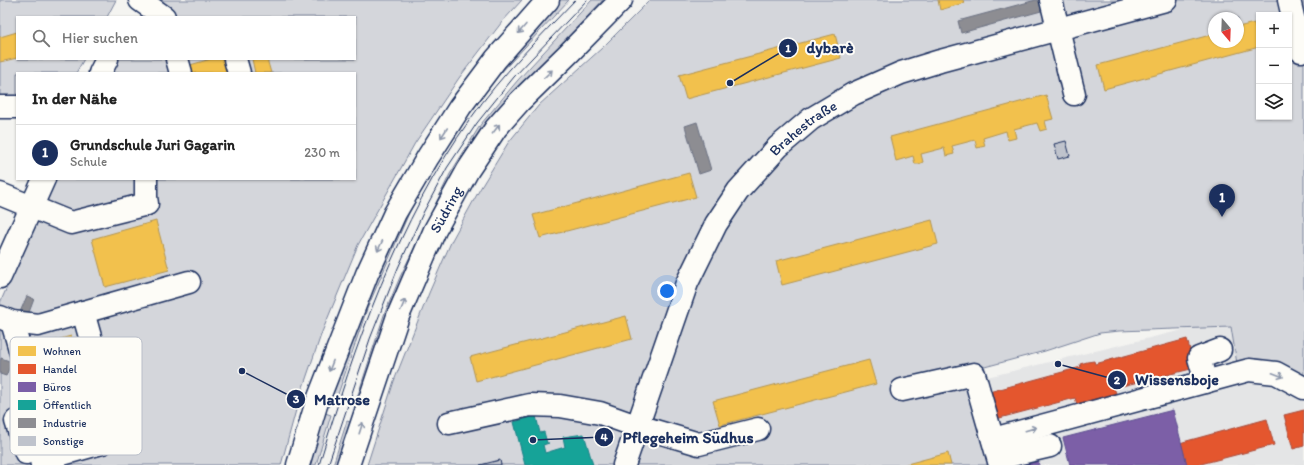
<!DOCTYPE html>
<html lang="de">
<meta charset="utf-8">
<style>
body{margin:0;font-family:Itim,sans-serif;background:#f2f2f2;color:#222}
.controls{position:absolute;right:12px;top:12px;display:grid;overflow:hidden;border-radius:0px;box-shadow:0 1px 3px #0004}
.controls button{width:36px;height:36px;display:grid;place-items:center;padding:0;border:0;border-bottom:1px solid #e0e0e0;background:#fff;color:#222;font:20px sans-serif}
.compass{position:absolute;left:1208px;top:12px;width:36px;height:36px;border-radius:50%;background:#fff;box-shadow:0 1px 3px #0004;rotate:161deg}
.you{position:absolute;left:667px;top:291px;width:14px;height:14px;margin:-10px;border:3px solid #fff;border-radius:50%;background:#1a73e8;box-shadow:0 0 0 6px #1a73e833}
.badge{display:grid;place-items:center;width:26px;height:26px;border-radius:50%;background:#1b2f5e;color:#fff;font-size:13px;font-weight:700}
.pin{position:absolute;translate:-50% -33px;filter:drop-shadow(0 1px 2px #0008)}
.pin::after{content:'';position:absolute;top:21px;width:14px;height:12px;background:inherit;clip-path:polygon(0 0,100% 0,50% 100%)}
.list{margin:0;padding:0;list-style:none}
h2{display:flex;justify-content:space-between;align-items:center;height:52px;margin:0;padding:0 16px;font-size:17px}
h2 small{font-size:13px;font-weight:400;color:#767676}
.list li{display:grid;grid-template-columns:26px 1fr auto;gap:12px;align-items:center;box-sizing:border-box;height:56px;padding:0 16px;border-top:1px solid #e0e0e0}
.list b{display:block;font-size:15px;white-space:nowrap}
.list p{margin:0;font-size:13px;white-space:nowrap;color:#767676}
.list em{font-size:13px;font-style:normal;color:#767676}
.icon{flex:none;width:22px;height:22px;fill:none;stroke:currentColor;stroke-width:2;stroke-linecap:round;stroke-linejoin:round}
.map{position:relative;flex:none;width:1304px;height:465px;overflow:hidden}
.search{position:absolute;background:#fff;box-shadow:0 1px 3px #0004;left:16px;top:16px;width:340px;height:44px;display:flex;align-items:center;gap:10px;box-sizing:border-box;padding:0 14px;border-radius:0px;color:#767676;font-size:15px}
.panel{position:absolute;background:#fff;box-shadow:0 1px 3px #0004;left:16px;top:72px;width:340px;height:108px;border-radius:0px}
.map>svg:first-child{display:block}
</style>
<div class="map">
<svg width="1304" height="465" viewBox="0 0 1304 465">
<rect width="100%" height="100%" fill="#f4f4f1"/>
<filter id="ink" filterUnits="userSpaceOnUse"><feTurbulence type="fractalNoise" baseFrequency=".025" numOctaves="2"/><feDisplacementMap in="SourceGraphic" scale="8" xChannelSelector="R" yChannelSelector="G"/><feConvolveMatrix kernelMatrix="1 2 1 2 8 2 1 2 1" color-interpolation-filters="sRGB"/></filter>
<g filter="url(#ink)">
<path fill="#e4e5e6" d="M1231,327L1304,381V465H1004L983,378L1191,328Z"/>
<path fill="#d4d6db" stroke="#78829c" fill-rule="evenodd" d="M0,0H116L107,17H17V59H84L76,73H17V98L0,97Z
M156,0H522L502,22L459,78L415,143L358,245L322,332L299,399L281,465H0V303L55,179H355V73H110L119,59H355V17H145Z
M559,0H569L495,79L517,49Z
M592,0H603L551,55L498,114L360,409L354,407L384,315L400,277L450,174L481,124L518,80Z
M650,0H1304V381L1238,370L1231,327L1119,331L1100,333L1045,351L977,369L991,463L985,465H367L394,381L429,293L452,240L480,189L508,143L539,105L602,48ZM1259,15H1289V117H1259ZM1214,18H1238V42H1214Z
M440,156L409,213L367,309L336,400L329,398L364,306L408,210Z
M325,413L331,415L316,465H310Z
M347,421L355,424L343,465H333Z"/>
<path fill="#f2c14e" stroke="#b29553" d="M938,0H963L964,3L940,10Z
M1254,23L1259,42V47L1104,89L1098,65L1214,34V42H1238V27Z
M17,32V58L0,62V37Z
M835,34L841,58L686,99L679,75Z
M211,59H228L234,73H189L190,65Z
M252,59H267L271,73H255Z
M1046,95L1053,119L1045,121L1047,129L1040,131L1037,123L1014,129L1016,138L1008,140L1006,131L983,138L985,146L977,148L975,140L952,146L954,154L946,156L944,148L921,154L923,162L919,164H915L913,156L896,161L890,137Z
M689,173L696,197L540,238L533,215Z
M932,220L938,244L782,285L776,261Z
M156,221L169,270L105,287L92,239Z
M626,316L632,339L476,381L470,357Z
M71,336L73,342H75L91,396L77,400L83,420L77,421L76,418L59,423L54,407L43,410L28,348Z
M869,360L876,384L720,425L713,401Z
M119,362L140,443L112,451L108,436L31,457L25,433L47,427L43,410L54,407L59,423L76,418L77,421L119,410L107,365Z
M948,453L951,465H903Z"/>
<path fill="#e4572e" stroke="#a84b3c" d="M1187,339L1195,368L1114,388L1116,393L1077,404L1075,398L996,419L989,392L1081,367L1080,364L1087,362L1094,361L1095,364Z
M1304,410V446L1293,449L1284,415Z
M1267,419L1274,445L1197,465H1187L1181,443L1183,442Z"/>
<path fill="#7b5ea7" stroke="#5e5091" d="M1173,410L1187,465H1070L1063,438Z
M1038,459L1039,465H1017Z"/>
<path fill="#17a398" stroke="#188087" d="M536,416L540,433L544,432L547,443H549L543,445L545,453L565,447L563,437L584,434L593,465H525L514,422Z"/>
<path fill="#8d8d92" stroke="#6b7182" d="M1036,0H1042L1045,10L961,33L958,21Z
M697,122L711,170L699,174L685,126Z
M27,296L34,299L28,315L20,312Z
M1,358L12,362L6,376L0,374V362Z"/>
<path fill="#bfc3cc" stroke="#1b2f5e" d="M1066,141L1070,156L1058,159L1054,144Z
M500,460L501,465H480Z"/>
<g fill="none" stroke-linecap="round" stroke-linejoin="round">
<defs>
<g id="minor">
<path d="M140,0L164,17"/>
<path d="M1051,0L1074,94"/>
<path d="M1289,0L1301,51"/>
<path d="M177,59L181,73"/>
<path d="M235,59L239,73"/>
<path d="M100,73L107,59"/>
<path d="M0,107H17"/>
<path d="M0,194L71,223L147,204L146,197V179"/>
<path d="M0,277L44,179"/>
<path d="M83,312L96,358"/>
<path d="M0,317L12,322L38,325L189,282"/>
<path d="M12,322L39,415L16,421L26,453"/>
<path d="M1206,382L1199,358L1220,350"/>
<path d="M902,390L974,374L1000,465"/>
<path d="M449,423L530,405L560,406L600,413L628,423L699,444L758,429"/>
<path d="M993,439L1249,370L1276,373L1304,388"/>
<path d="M999,458L1050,446"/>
<path d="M42,465L41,460L102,443"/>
<path id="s1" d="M624,465L687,283L716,224L738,191L778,147L811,119L853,94L901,73L940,61L1166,0"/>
</g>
<g id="major">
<path d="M298,465L316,405L367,274L395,213L428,157L460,107L496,59L548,0"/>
<path id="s2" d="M348,465L398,316L435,230L468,170L496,128L520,101L569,53L621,0"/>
</g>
</defs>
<use href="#minor" stroke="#1b2f5e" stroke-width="25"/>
<use href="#major" stroke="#1b2f5e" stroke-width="25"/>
<use href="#minor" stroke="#fdfcf7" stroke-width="22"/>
<use href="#major" stroke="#fdfcf7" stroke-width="22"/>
<path stroke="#1b2f5e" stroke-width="1" d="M319,465C355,345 398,220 471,118C501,75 539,38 575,0
M328,465L370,339L398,268L423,213L447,168L477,123L514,77L587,0"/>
</g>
<defs><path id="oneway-shaft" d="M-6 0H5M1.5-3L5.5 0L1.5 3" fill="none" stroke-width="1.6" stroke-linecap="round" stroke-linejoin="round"/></defs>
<g stroke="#8c96aa">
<use href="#oneway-shaft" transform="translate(522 29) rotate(131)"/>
<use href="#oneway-shaft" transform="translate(548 74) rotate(-44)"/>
<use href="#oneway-shaft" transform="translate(496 129) rotate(-53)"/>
<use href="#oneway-shaft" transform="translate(444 133) rotate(123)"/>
<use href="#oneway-shaft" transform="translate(380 246) rotate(115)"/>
<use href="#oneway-shaft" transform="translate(403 305) rotate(-67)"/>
<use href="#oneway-shaft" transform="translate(331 366) rotate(111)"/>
<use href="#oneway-shaft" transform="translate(1278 375) rotate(21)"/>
<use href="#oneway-shaft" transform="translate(361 428) rotate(-72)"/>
<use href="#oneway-shaft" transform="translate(1031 429) rotate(-16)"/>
</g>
</g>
<g text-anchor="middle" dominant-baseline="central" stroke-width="4" stroke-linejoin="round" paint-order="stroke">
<g font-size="15" fill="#1b2f5e" stroke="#fdfcf7">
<text stroke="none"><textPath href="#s1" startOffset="389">Brahestraße</textPath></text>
<text stroke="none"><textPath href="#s2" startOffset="274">Südring</textPath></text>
</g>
</g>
<rect x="10" y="337" width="132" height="118" rx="6" fill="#fdfcf7" stroke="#b9bec9" stroke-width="1"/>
<rect x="18" y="346" width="18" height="10" fill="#f2c14e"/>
<rect x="18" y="364" width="18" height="10" fill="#e4572e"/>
<rect x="18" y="382" width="18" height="10" fill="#7b5ea7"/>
<rect x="18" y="400" width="18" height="10" fill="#17a398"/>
<rect x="18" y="418" width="18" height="10" fill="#8d8d92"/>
<rect x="18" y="436" width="18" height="10" fill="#bfc3cc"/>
<g font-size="11" fill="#1b2f5e">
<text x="43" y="355">Wohnen</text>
<text x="43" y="373">Handel</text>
<text x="43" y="391">Büros</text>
<text x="43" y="409">Öffentlich</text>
<text x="43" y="427">Industrie</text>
<text x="43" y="445">Sonstige</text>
</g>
<path fill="none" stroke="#1b2f5e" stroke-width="1.5" d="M730 83L788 48M1058 364L1117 380M242 371L296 399M533 440L604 437"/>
<g fill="#1b2f5e" stroke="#fdfcf7" stroke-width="1.5">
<circle cx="730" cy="83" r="4"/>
<circle cx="1058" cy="364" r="4"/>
<circle cx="242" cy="371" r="4"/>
<circle cx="533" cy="440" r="4"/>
<circle cx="788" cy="48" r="10"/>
<circle cx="1117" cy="380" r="10"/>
<circle cx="296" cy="399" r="10"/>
<circle cx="604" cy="437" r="10"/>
</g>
<g font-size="12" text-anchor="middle" font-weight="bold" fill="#fff">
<text x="788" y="52">1</text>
<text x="1117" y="384">2</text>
<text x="296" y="403">3</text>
<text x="604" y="441">4</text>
</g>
<g font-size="16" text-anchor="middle" font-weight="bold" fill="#1b2f5e" stroke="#fdfcf7" stroke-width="4" stroke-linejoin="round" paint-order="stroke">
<text x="830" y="53">dybarè</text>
<text x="1177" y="385">Wissensboje</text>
<text x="342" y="405">Matrose</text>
<text x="688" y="443">Pflegeheim Südhus</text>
</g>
</svg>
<div class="controls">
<button>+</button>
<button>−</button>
<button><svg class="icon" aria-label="layers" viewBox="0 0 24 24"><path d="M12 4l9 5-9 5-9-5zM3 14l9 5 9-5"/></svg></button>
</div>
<svg class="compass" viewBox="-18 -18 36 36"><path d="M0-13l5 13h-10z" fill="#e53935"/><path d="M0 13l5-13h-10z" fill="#767676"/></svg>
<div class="you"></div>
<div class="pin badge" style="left:1222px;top:217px">1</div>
<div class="search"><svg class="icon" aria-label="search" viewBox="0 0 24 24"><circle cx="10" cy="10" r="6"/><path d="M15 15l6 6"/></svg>Hier suchen</div>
<section class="panel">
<h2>In der Nähe<small></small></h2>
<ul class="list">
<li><span class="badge">1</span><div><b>Grundschule Juri Gagarin</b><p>Schule</p></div><em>230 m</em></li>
</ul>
</section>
</div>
